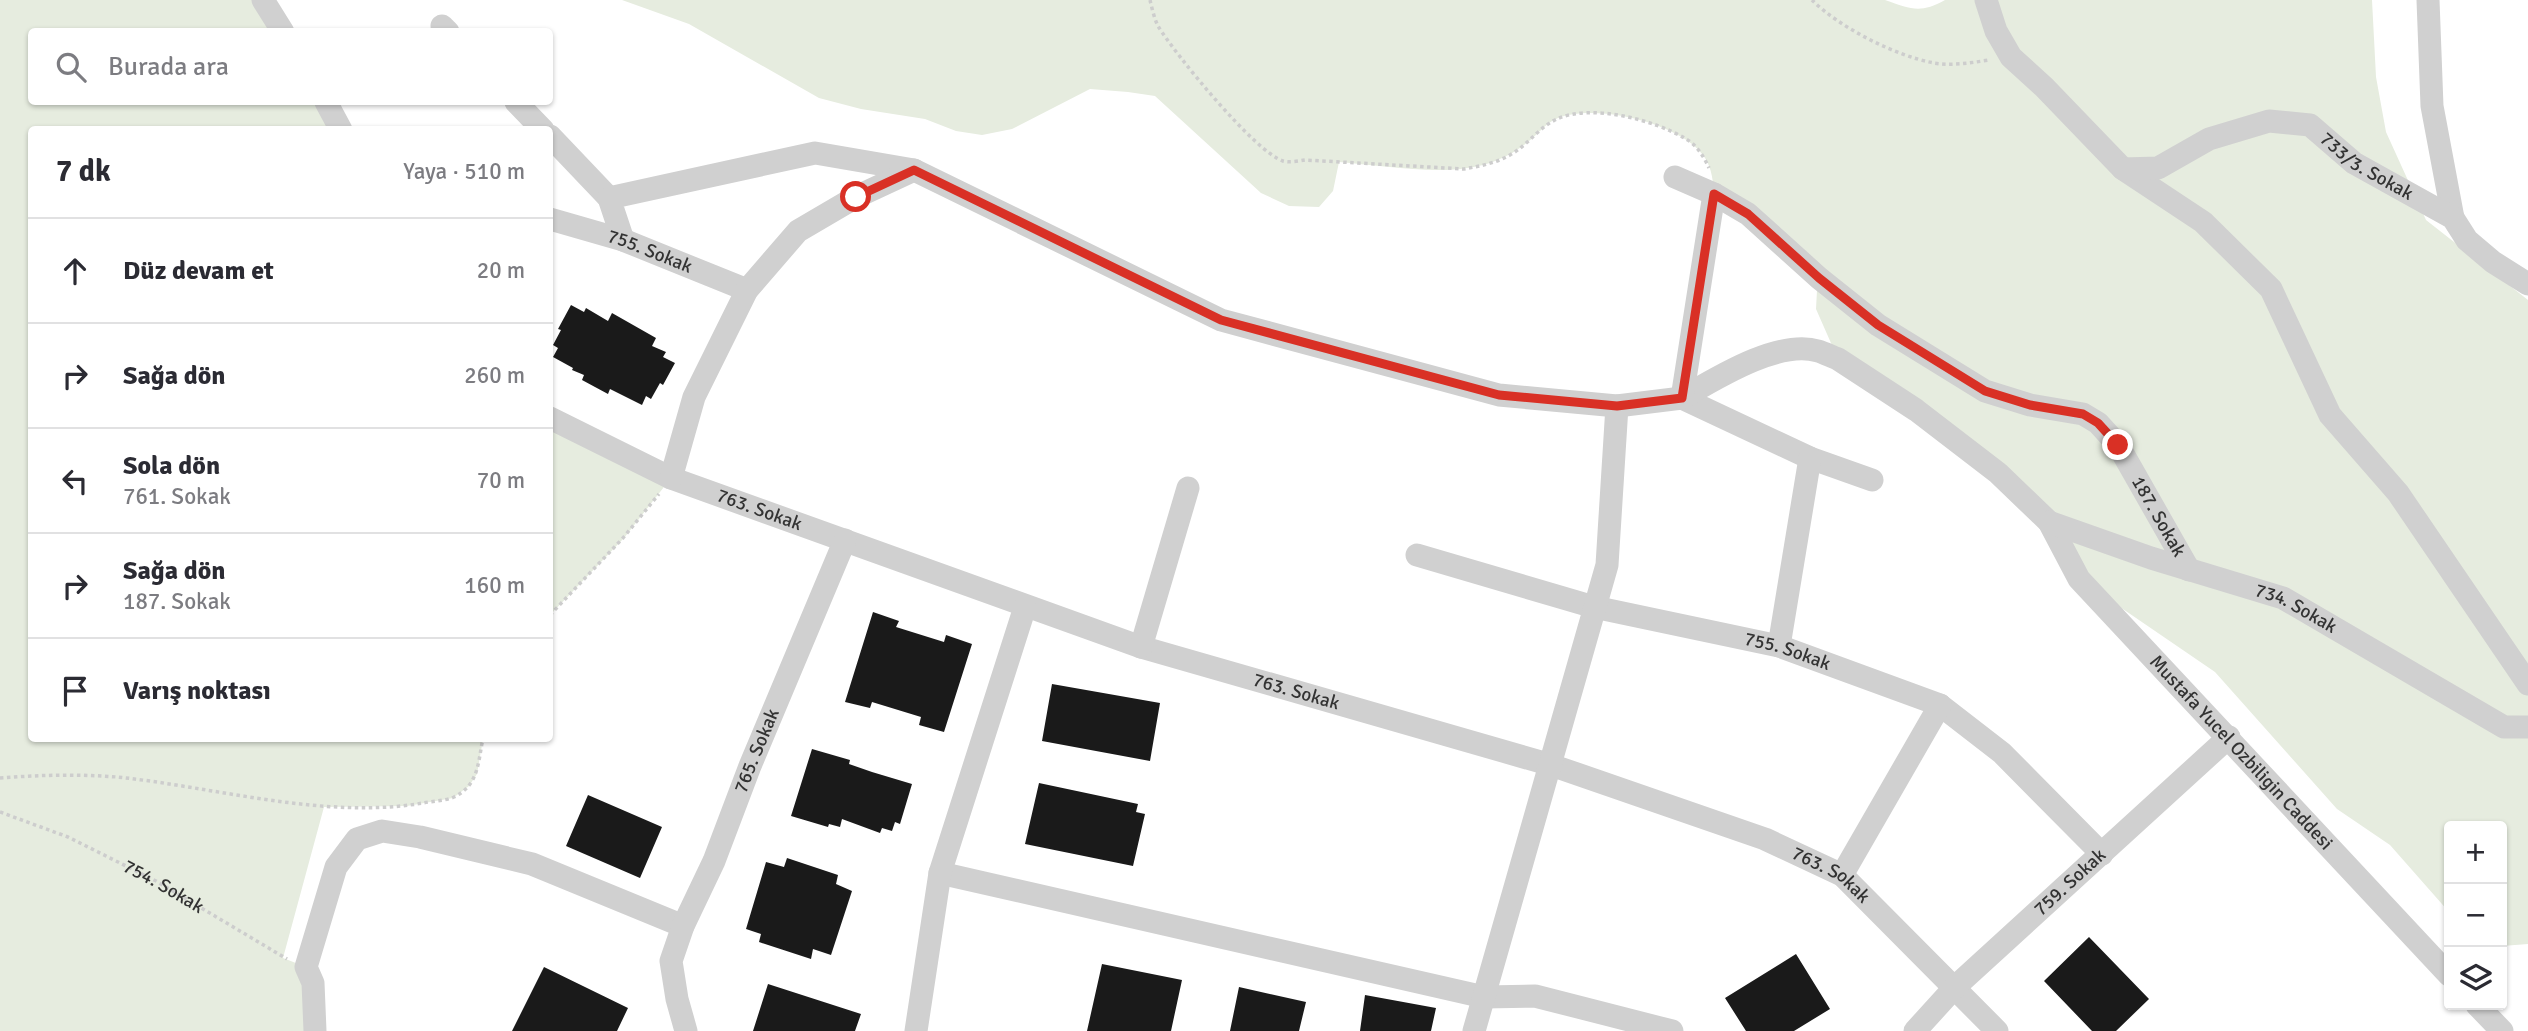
<!DOCTYPE html>
<html lang="tr">
<meta charset="utf-8">
<style>
body{margin:0;font-family:Signika,sans-serif;background:#f2f2f3;color:#2b2b33}
.controls{position:absolute;right:21px;bottom:21px;display:grid;overflow:hidden;border-radius:7px;box-shadow:0 2px 5px #0004}
.controls button{width:63px;height:63px;display:grid;place-items:center;padding:0;border:0;border-bottom:2px solid #e1e1e2;background:#fff;color:#2b2b33;font:35px sans-serif}
.stop{position:absolute;width:21px;height:21px;margin:-16px;border:5px solid #d93025;border-radius:50%;background:#fff}
.stop.end{background:#d93025;border-color:#fff;box-shadow:0 2px 7px #0008}
.list{margin:0;padding:0;list-style:none}
h2{display:flex;justify-content:space-between;align-items:center;height:91px;margin:0;padding:0 28px;font-size:30px}
h2 small{font-size:23px;font-weight:400;color:#7c7c81}
.list li{display:grid;grid-template-columns:46px 1fr auto;gap:21px;align-items:center;box-sizing:border-box;height:105px;padding:0 28px;border-top:2px solid #e1e1e2}
.list b{display:block;font-size:26px;white-space:nowrap}
.list p{margin:0;font-size:23px;white-space:nowrap;color:#7c7c81}
.list em{font-size:23px;font-style:normal;color:#7c7c81}
.icon{flex:none;width:38px;height:38px;fill:none;stroke:currentColor;stroke-width:2;stroke-linecap:round;stroke-linejoin:round}
.map{position:relative;flex:none;width:2528px;height:1031px;overflow:hidden}
.search{position:absolute;background:#fff;box-shadow:0 2px 5px #0004;left:28px;top:28px;width:525px;height:77px;display:flex;align-items:center;gap:18px;box-sizing:border-box;padding:0 24px;border-radius:7px;color:#7c7c81;font-size:26px}
.panel{position:absolute;background:#fff;box-shadow:0 2px 5px #0004;left:28px;top:126px;width:525px;height:616px;border-radius:7px}
.map>svg:first-child{display:block}
</style>
<div class="map">
<svg width="2528" height="1031" viewBox="0 0 2528 1031">
<rect width="100%" height="100%" fill="#fff"/>
<path fill="#e6ecdf" d="M0,0H263L283,31L32,32V102H326L341,129L32,130V738L483,739L477,774L469,786L453,798L407,806L324,807L283,958L306,967L315,1031H0Z
M622,0H1885C1911,9 1920,14 1945,0H2372L2376,77L2386,132L2426,220L2528,300V944L2502,946V826H2449V912L2390,845L2337,809L2215,672L2079,579L2049,522L1838,359L1816,309L1817,290L1714,194C1713,181 1712,169 1705,158C1683,123 1596,103 1558,118C1546,123 1539,133 1529,141C1511,156 1490,165 1467,168C1432,174 1376,165 1339,162L1333,191L1319,207L1289,206L1261,193L1155,96L1128,92L1090,89L1012,129L982,135L956,131L925,119L861,109L819,98L689,24Z
M550,418L671,478L624,538L550,615Z"/>
<path fill="#1a1a1a" d="M571,305L584,312L586,308L608,321L612,313L656,338L652,346L666,352L663,357L675,363L663,385L660,383L651,399L646,396L642,405L610,389L608,394L582,380L584,375L572,370L573,368L553,357L558,348L553,345L561,330L558,329Z
M873,612L899,621L896,627L944,642L946,635L972,644L944,732L919,725L921,717L872,702L870,708L845,702Z
M1052,684L1160,703L1150,761L1042,741Z
M812,749L850,760L849,764L872,772L912,784L900,824L895,822L892,831L882,828L880,833L842,819L840,827L829,824L828,827L791,816Z
M1039,783L1138,804L1136,812L1145,814L1133,866L1025,844Z
M588,795L662,827L640,878L566,846Z
M787,858L838,875L836,884L852,891L831,955L813,949L811,959L759,942L761,934L746,929L766,862L784,867Z
M2089,937L2149,999L2116,1031H2092L2044,981Z
M1796,954L1830,1009L1794,1031H1746L1725,998Z
M1102,964L1182,980L1171,1031H1087Z
M544,967L628,1008L617,1031H512Z
M768,984L861,1014L855,1031H753Z
M1239,987L1306,1002L1299,1031H1230Z
M1365,995L1436,1008L1431,1031H1360Z"/>
<g fill="none" stroke-linecap="round" stroke-linejoin="round">
<g stroke="#cdcdcd" stroke-width="3.5" stroke-dasharray="3.5 3.5" stroke-linecap="butt">
<path d="M1150,0C1152,8 1154,18 1158,26C1175,54 1255,152 1283,161C1289,163 1298,161 1305,160L1464,169C1480,166 1496,163 1510,155C1528,145 1539,127 1557,119C1591,103 1655,120 1686,139C1697,145 1704,157 1709,168"/>
<path d="M1812,0C1840,28 1896,56 1934,63C1952,66 1970,63 1989,60"/>
<path d="M550,615L623,538L659,494"/>
<path d="M0,778C38,775 78,774 117,777C215,787 325,820 423,803C432,801 445,801 454,797C479,785 478,762 483,738"/>
<path id="s1" d="M0,812L68,837L156,881L287,959"/>
</g>
<g stroke="#d0d0d0" stroke-width="23">
<path d="M263,0L283,32"/>
<path d="M1986,0L1996,31L2011,57L2044,87L2123,169L2203,222L2271,289L2330,415L2398,493L2528,684"/>
<path d="M2428,0L2432,106L2453,218"/>
<path d="M442,26L448,32"/>
<path d="M326,102L341,130"/>
<path d="M516,102L543,130"/>
<path d="M550,136L609,198"/>
<path id="s2" d="M2123,169L2158,168L2209,139L2269,121L2310,125L2354,163L2453,218L2467,240L2493,262L2528,284"/>
<path id="s3" d="M1675,177L1714,194L1748,214L1819,278L1878,325L1985,391L2030,405L2083,414L2098,423L2118,445L2189,570"/>
<path id="s4" d="M550,219L623,240L747,290"/>
<path d="M623,240L609,198L815,153L914,170L1221,320L1499,395L1617,406L1682,398L1810,458L1872,480"/>
<path id="s5" d="M1682,398C1715,379 1778,339 1818,351C1825,353 1832,357 1838,359L1916,410L1998,473L2049,522L2079,579L2449,975"/>
<path d="M1682,398L1714,194"/>
<path id="s6" d="M550,418L671,478L1141,647L1548,764L1765,839L1842,875L1997,1031"/>
<path d="M671,478L694,397L747,290L798,231L856,197L914,170"/>
<path id="s7" d="M2049,522L2151,558L2283,598L2504,727H2528"/>
<path id="s8" d="M1417,555L1594,607L1779,646L1940,705L2002,753L2102,854"/>
<path d="M1779,646L1810,458"/>
<path d="M1141,647L1188,488"/>
<path d="M940,873L1484,997L1535,996L1672,1031"/>
<path d="M1842,875L1940,705"/>
<path d="M2477,1005L2502,1031"/>
<path d="M315,1031L313,983L306,967L336,867L357,839L382,831L420,837L532,864L683,926"/>
<path id="s9" d="M686,1031L677,999L671,961L683,926L714,861L750,766L845,540"/>
<path d="M916,1031L940,873L1025,607"/>
<path d="M1474,1031L1607,565L1617,406"/>
<path id="s10" d="M1915,1031L1955,987L2229,737"/>
</g>
</g>
<g fill="none" stroke-linecap="round" stroke-linejoin="round">
<path stroke="#d93025" stroke-width="9" d="M856,197L914,170L1221,320L1499,395L1617,406L1682,398L1714,194L1748,214L1819,278L1878,325L1985,391L2030,405L2083,414L2098,423L2118,445"/>
</g>
<g text-anchor="middle" dominant-baseline="central" stroke-width="7" stroke-linejoin="round" paint-order="stroke">
<g font-size="19" fill="#333" stroke="#fff">
<text stroke="none"><textPath href="#s2" startOffset="268">733/3. Sokak</textPath></text>
<text stroke="none"><textPath href="#s4" startOffset="105">755. Sokak</textPath></text>
<text stroke="none"><textPath href="#s6" startOffset="229">763. Sokak</textPath></text>
<text stroke="none"><textPath href="#s3" startOffset="609">187. Sokak</textPath></text>
<text stroke="none"><textPath href="#s7" startOffset="262">734. Sokak</textPath></text>
<text stroke="none"><textPath href="#s8" startOffset="383">755. Sokak</textPath></text>
<text stroke="none"><textPath href="#s6" startOffset="796">763. Sokak</textPath></text>
<text stroke="none"><textPath href="#s9" startOffset="299">765. Sokak</textPath></text>
<text stroke="none"><textPath href="#s5" startOffset="738">Mustafa Yucel Ozbiligin Caddesi</textPath></text>
<text stroke="none"><textPath href="#s6" startOffset="1363">763. Sokak</textPath></text>
<text stroke="none"><textPath href="#s10" startOffset="215">759. Sokak</textPath></text>
<text stroke="none"><textPath href="#s1" startOffset="180">754. Sokak</textPath></text>
</g>
</g>
</svg>
<div class="controls">
<button>+</button>
<button>−</button>
<button><svg class="icon" aria-label="layers" viewBox="0 0 24 24"><path d="M12 4l9 5-9 5-9-5zM3 14l9 5 9-5"/></svg></button>
</div>
<div class="stop" style="left:856px;top:197px"></div>
<div class="stop end" style="left:2118px;top:445px"></div>
<div class="search"><svg class="icon" aria-label="search" viewBox="0 0 24 24"><circle cx="10" cy="10" r="6"/><path d="M15 15l6 6"/></svg>Burada ara</div>
<section class="panel">
<h2>7 dk<small>Yaya · 510 m</small></h2>
<ul class="list">
<li><svg class="icon" aria-label="ahead" viewBox="0 0 24 24"><path d="M12 20V5M6 11l6-6 6 6"/></svg><div><b>Düz devam et</b></div><em>20 m</em></li>
<li><svg class="icon" aria-label="right" viewBox="0 0 24 24"><path d="M7 20v-9h11M14 6l5 5-5 5"/></svg><div><b>Sağa dön</b></div><em>260 m</em></li>
<li><svg class="icon" aria-label="left" viewBox="0 0 24 24"><path d="M17 20v-9H6M10 6l-5 5 5 5"/></svg><div><b>Sola dön</b><p>761. Sokak</p></div><em>70 m</em></li>
<li><svg class="icon" aria-label="right" viewBox="0 0 24 24"><path d="M7 20v-9h11M14 6l5 5-5 5"/></svg><div><b>Sağa dön</b><p>187. Sokak</p></div><em>160 m</em></li>
<li><svg class="icon" aria-label="arrive" viewBox="0 0 24 24"><path d="M6 21V4h12l-3 4 3 4H6"/></svg><div><b>Varış noktası</b></div></li>
</ul>
</section>
</div>
